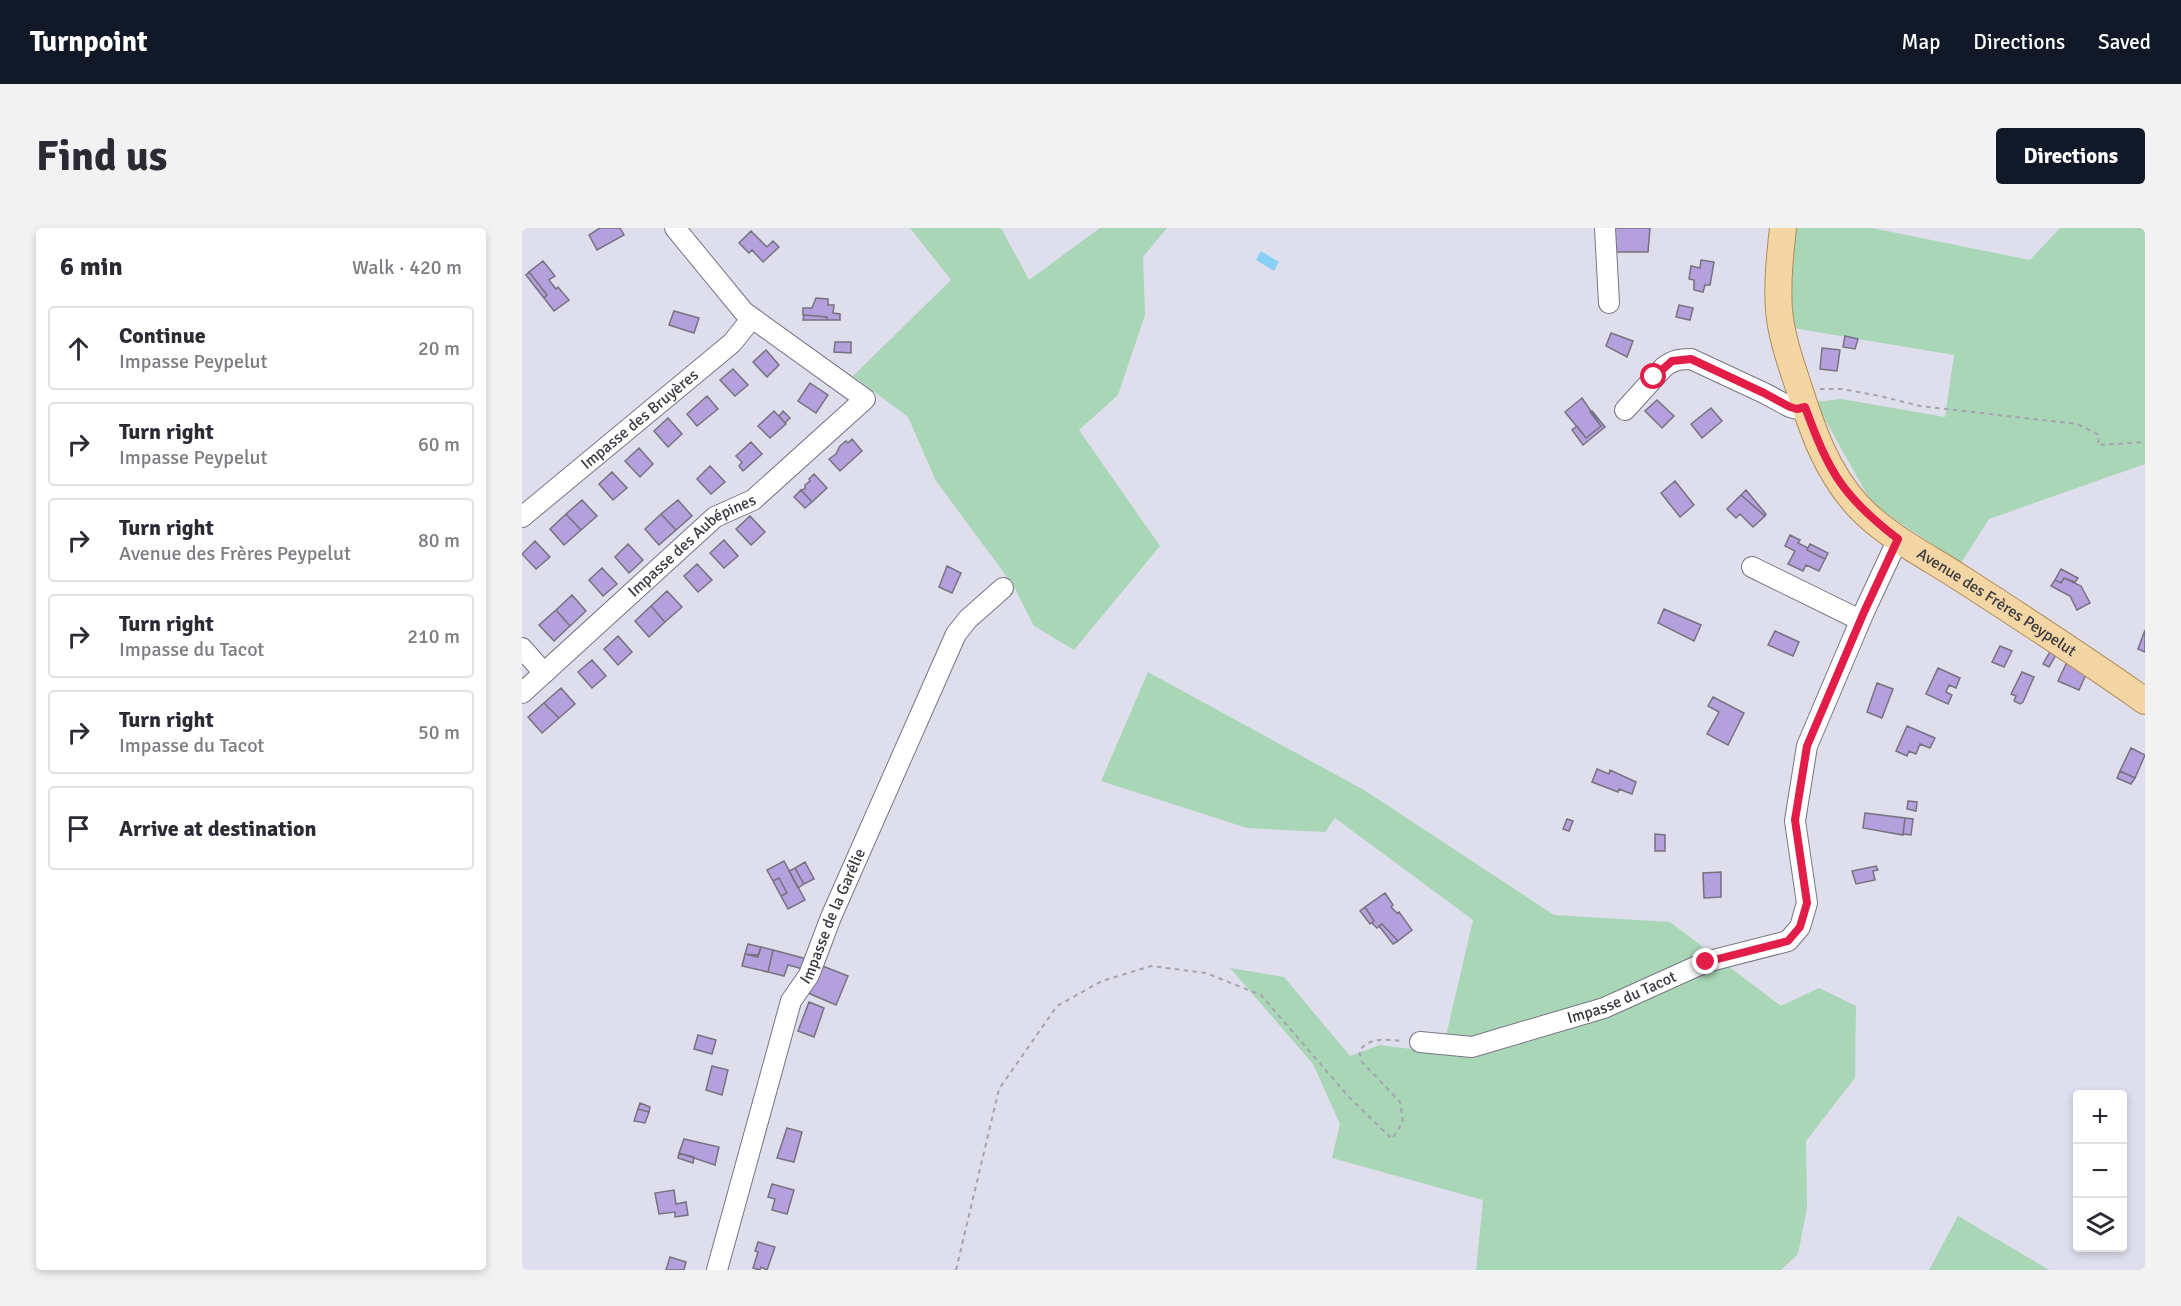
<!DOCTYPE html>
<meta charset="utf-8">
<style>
body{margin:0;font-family:Signika,sans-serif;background:#f2f2f3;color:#2b2b33}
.controls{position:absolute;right:18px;bottom:18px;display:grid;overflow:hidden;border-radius:6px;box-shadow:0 3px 9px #0003}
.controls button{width:54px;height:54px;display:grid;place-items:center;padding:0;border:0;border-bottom:2px solid #e1e1e2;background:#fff;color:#2b2b33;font:30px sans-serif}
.stop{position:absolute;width:18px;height:18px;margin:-14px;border:4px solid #e11d48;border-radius:50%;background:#fff}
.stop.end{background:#e11d48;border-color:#fff;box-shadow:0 2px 6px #0008}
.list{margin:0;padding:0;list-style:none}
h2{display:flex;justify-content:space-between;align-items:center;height:78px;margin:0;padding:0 24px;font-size:26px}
h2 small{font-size:20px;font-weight:400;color:#7c7c81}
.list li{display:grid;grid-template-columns:39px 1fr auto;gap:18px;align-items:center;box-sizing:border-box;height:84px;margin:0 12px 12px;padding:0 12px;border:2px solid #e1e1e2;border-radius:6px}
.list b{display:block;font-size:22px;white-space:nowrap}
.list p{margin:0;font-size:20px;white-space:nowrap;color:#7c7c81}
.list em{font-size:20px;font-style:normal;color:#7c7c81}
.icon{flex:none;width:33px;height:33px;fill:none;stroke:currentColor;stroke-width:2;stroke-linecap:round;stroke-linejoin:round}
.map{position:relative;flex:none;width:1623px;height:1042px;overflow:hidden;border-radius:6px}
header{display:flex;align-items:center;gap:36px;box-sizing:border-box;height:84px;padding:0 30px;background:#111827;color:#fff}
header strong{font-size:28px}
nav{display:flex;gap:33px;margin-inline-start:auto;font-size:21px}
.intro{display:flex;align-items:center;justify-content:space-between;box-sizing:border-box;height:144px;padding:0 36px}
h1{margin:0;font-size:42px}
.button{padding:15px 27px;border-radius:6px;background:#111827;color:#fff;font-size:21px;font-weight:700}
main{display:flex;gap:36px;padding:0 36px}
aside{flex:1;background:#fff;border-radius:6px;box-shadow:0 3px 9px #0003}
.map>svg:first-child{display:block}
</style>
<header>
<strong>Turnpoint</strong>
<nav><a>Map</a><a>Directions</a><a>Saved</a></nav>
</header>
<div class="intro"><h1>Find us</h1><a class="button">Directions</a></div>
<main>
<aside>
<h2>6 min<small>Walk · 420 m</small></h2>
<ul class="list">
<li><svg class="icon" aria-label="ahead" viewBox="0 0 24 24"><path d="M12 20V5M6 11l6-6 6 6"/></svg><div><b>Continue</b><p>Impasse Peypelut</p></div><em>20 m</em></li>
<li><svg class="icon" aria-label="right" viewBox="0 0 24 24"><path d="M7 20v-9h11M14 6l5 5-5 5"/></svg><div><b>Turn right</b><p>Impasse Peypelut</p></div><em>60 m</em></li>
<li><svg class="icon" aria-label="right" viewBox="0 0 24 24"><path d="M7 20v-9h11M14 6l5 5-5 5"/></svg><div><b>Turn right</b><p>Avenue des Frères Peypelut</p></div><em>80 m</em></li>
<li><svg class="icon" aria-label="right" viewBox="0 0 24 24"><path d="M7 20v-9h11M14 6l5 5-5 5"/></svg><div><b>Turn right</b><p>Impasse du Tacot</p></div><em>210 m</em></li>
<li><svg class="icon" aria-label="right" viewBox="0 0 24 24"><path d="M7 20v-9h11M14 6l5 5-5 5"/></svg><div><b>Turn right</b><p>Impasse du Tacot</p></div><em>50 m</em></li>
<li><svg class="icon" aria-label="arrive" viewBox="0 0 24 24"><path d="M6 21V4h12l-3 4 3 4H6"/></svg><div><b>Arrive at destination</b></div></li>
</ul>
</aside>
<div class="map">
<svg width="1623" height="1042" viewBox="0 0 1623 1042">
<rect width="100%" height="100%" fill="#dfdeed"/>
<path fill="#a9d6b7" d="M388,0H479L507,52L578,0H645L621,29L623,87L596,167L557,202L638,318L552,422L512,398L491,357L414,253L386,189L331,148L429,52Z
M1274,0H1350L1508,32L1538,0H1623V236L1467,291L1439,335L1351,277L1293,174L1319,171L1423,189L1432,127L1271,100L1267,70Z
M626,444L842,562L1032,687L1148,694L1259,778L1297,760L1334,778L1333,850L1284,913L1285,980L1276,1026L1259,1042H954L961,972L810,930L818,896L791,836L708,740L762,749L828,828L858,817L920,825L951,692L813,590L803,604L725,600L579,553Z
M1436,988L1527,1042H1407Z"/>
<path fill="#88d1f5" d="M739,23L757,34L752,43L734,32Z"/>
<path fill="#b4a0dd" stroke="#76727f" stroke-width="1.5" d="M78,0H98L102,7L75,22L67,7Z
M1089,0H1128L1126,24H1089Z
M229,3L245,19L251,13L257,19L241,34L230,22L227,25L217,15Z
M1179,32L1192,34L1188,57H1183L1181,64L1172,62V52L1167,51L1169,38L1178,40Z
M21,33L33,48L27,52L34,61L36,59L47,72L32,83L22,70L25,67L7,44Z
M7,44L25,67L22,70L4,47Z
M294,70L306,71V77H312L311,85L318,86V92H305V89L281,87V80H290Z
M1157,77L1171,80L1168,92L1154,89Z
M152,83L177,90L172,105L147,97Z
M282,87L305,89V92H281Z
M1089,105L1111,113L1105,129L1084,118Z
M1323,108L1336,111L1333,121L1321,119Z
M313,114H329V125L312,124Z
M1300,120L1318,122L1315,143L1298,141Z
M244,122L257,137L245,149L231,134Z
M211,141L226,157L213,168L198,152Z
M288,155L306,167L294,185L276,173Z
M185,168L196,181L175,198L165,186Z
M1060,170L1079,198L1064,210L1043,184Z
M1135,172L1152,188L1140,200L1123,183Z
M1189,180L1200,193L1180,210L1169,196Z
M252,183L264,196L248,210L236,198Z
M261,183L268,190L263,195L257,188Z
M1070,183L1083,199L1061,217L1050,202L1055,198L1064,210L1079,198L1068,184Z
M146,190L160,206L146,219L132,203Z
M330,211L340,223L318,243L307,231L314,226L318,218L324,213L326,215Z
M229,214L240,226L221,243L217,238L220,234L214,228Z
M117,220L131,236L118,249L103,233Z
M188,238L203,254L189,266L175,251Z
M90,244L105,260L91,272L77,256Z
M292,246L305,260L290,274L279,262L283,261V257L288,253L287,251Z
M1153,253L1172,277L1158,289L1139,265Z
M279,262L290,274L283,280L272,269Z
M1224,262L1244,286L1243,288L1219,267Z
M1219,267L1243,288L1231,299L1218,286L1214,290L1205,281Z
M60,272L75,288L59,302L44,286Z
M156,272L170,288L154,302L139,286Z
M44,286L59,302L42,317L28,301Z
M139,286L154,302L137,317L123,301Z
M228,288L243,304L229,317L214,301Z
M1268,307L1278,312L1276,315L1286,320L1285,322L1303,331L1297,343L1284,337L1281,343L1266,336L1273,323L1263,318Z
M202,312L216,328L202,340L188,325Z
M13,313L28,329L14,341L0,326Z
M106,316L121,332L107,345L93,329Z
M1288,316L1306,325L1303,331L1285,322Z
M175,336L190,352L176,364L162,348Z
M425,338L439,345L430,365L417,359Z
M80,340L95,356L81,368L67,352Z
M1539,341L1556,350L1553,354L1542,350L1539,355L1533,352Z
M1542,350L1559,358L1568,375L1555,382L1548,368L1529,358L1533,352L1539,355Z
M145,363L160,379L143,394L129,378Z
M50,367L64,383L48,398L34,382Z
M129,378L143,394L127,409L113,393Z
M1142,381L1179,397L1172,413L1136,395Z
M34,382L48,398L32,413L17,397Z
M1623,402V424L1616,421Z
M1253,403L1277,414L1271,428L1246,417Z
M96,408L110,424L96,437L82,421Z
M1478,418L1490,423L1482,439L1470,434Z
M1529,422L1535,425L1527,439L1521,436Z
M70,432L84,448L70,460L56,444Z
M1545,434L1566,442L1557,462L1536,453Z
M1416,440L1438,450L1434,460L1427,457L1424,464L1430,467L1426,476L1404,466Z
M1500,444L1512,449L1501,474L1498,476L1492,473L1494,468L1489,466Z
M1355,455L1371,461L1360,490L1345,484Z
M39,460L53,476L37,490L22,475Z
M1191,469L1222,485L1206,517L1185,506L1197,484L1186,478Z
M22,475L37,490L20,505L6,489Z
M1385,498L1413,510L1408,520L1398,516L1394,526L1387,523L1385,528L1374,523Z
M1609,520L1623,527L1613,550L1598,543Z
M1075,541L1087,546L1088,542L1114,554L1110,566L1097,561L1096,564L1070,554Z
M1598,543L1613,550L1609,556L1595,550Z
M1386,573L1395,574L1394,583L1385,581Z
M1343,585L1383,590L1381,607L1341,600Z
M1383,590L1391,591L1389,607L1381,606Z
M1045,591L1051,593L1047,603L1041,601Z
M1133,606L1143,607V623H1133Z
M262,633L283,672L266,681L259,668L265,665L257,650L251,653L245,642Z
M283,634L292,651L282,656L273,640Z
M1354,638L1356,642L1351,643L1353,652L1334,656L1330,643Z
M273,640L282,656L276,660L267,643Z
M1199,644V669L1182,670L1181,645Z
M257,650L265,665L259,668L251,653Z
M863,665L871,677L869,679L875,685L877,684L890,702L876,713L860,696L855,700L850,695L852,693L843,679Z
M843,679L852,693L848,696L838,683Z
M860,696L876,713L871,716L857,698Z
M226,716L239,719L236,727L223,726Z
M239,719L251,722L246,744L220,738L223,726L236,729Z
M251,722L289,732L285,742L266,737L262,748L246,744Z
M298,737L326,748L314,777L286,765Z
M287,774L302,780L292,809L276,803Z
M176,807L194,812L190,826L172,821Z
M190,838L206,842L200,867L184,862Z
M118,875L128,879L127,884L116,881Z
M116,881L127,884L123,895L112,893Z
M265,900L280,904L272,934L255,930Z
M162,911L197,919L193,937L157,925Z
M157,925L172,929L171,935L156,930Z
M250,956L272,962L265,986L250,982L253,971L246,969Z
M152,962L154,976L164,974L166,987L153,989V984L137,986L133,965Z
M236,1014L253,1019L245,1042L239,1039L238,1042L231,1040L236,1024L233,1023Z
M148,1029L164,1034L162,1042H144Z"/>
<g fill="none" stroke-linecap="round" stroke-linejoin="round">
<defs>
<g id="minor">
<path d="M1083,0L1087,75"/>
<path d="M1103,182L1142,139C1151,132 1158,131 1169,131L1242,165L1268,179L1275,181L1283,179"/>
<path id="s1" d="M0,289L210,115L230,90"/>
<path d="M1230,339L1338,392"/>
<path d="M0,420L22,445"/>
<path id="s2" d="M0,465L193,289L231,272L343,171L222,84L153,0"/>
<path id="s3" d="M898,814L950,819L1082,780L1184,734L1266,713L1278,699L1285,675L1273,593L1285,518L1342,384L1376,311"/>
<path id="s4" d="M195,1042L269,773L287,747L309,689L434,406L446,391L481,360"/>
</g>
<g id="major">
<path id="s5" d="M1261,0C1258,27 1255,55 1257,82C1259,107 1268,133 1276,157C1290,201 1304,243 1336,278C1364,308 1403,327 1437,349C1499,389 1562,430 1623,473"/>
</g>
</defs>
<use href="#minor" stroke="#777683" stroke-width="22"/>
<use href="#major" stroke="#af8d59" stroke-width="28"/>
<path stroke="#a4a3af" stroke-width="2" stroke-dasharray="4.5 4.5" stroke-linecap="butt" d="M1298,161H1320L1358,168L1398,178L1555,196L1577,207L1576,217L1623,214
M434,1042L477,861L535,778L580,753L629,738L684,745L739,767L826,868L870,911L881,894L878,874L840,834L837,823C849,808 864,812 881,813"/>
<use href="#minor" stroke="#fff" stroke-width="20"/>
<use href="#major" stroke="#f4d5a4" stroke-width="26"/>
</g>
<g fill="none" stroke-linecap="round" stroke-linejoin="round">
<path stroke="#e11d48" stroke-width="8" d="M1132,149L1150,133L1169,131L1242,165L1268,179L1275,181L1283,179C1307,244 1320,268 1376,311L1342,384L1285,518L1273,592L1285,675L1278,699L1266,713L1184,734"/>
</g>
<g text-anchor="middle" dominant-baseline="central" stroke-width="4.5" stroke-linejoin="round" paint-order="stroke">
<g font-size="16" fill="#3b3a40" stroke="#fff">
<text stroke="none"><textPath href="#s1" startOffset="153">Impasse des Bruyères</textPath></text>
<text stroke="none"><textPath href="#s2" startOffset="226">Impasse des Aubépines</textPath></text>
<text stroke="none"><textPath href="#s5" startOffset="465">Avenue des Frères Peypelut</textPath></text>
<text stroke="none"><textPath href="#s4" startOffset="374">Impasse de la Garélie</textPath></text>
<text stroke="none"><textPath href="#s3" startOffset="210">Impasse du Tacot</textPath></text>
</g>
</g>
</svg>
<div class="controls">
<button>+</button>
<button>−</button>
<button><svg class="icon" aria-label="layers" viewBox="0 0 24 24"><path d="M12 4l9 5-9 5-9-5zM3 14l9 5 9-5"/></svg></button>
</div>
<div class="stop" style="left:1132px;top:149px"></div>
<div class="stop end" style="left:1184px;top:734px"></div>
</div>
</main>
